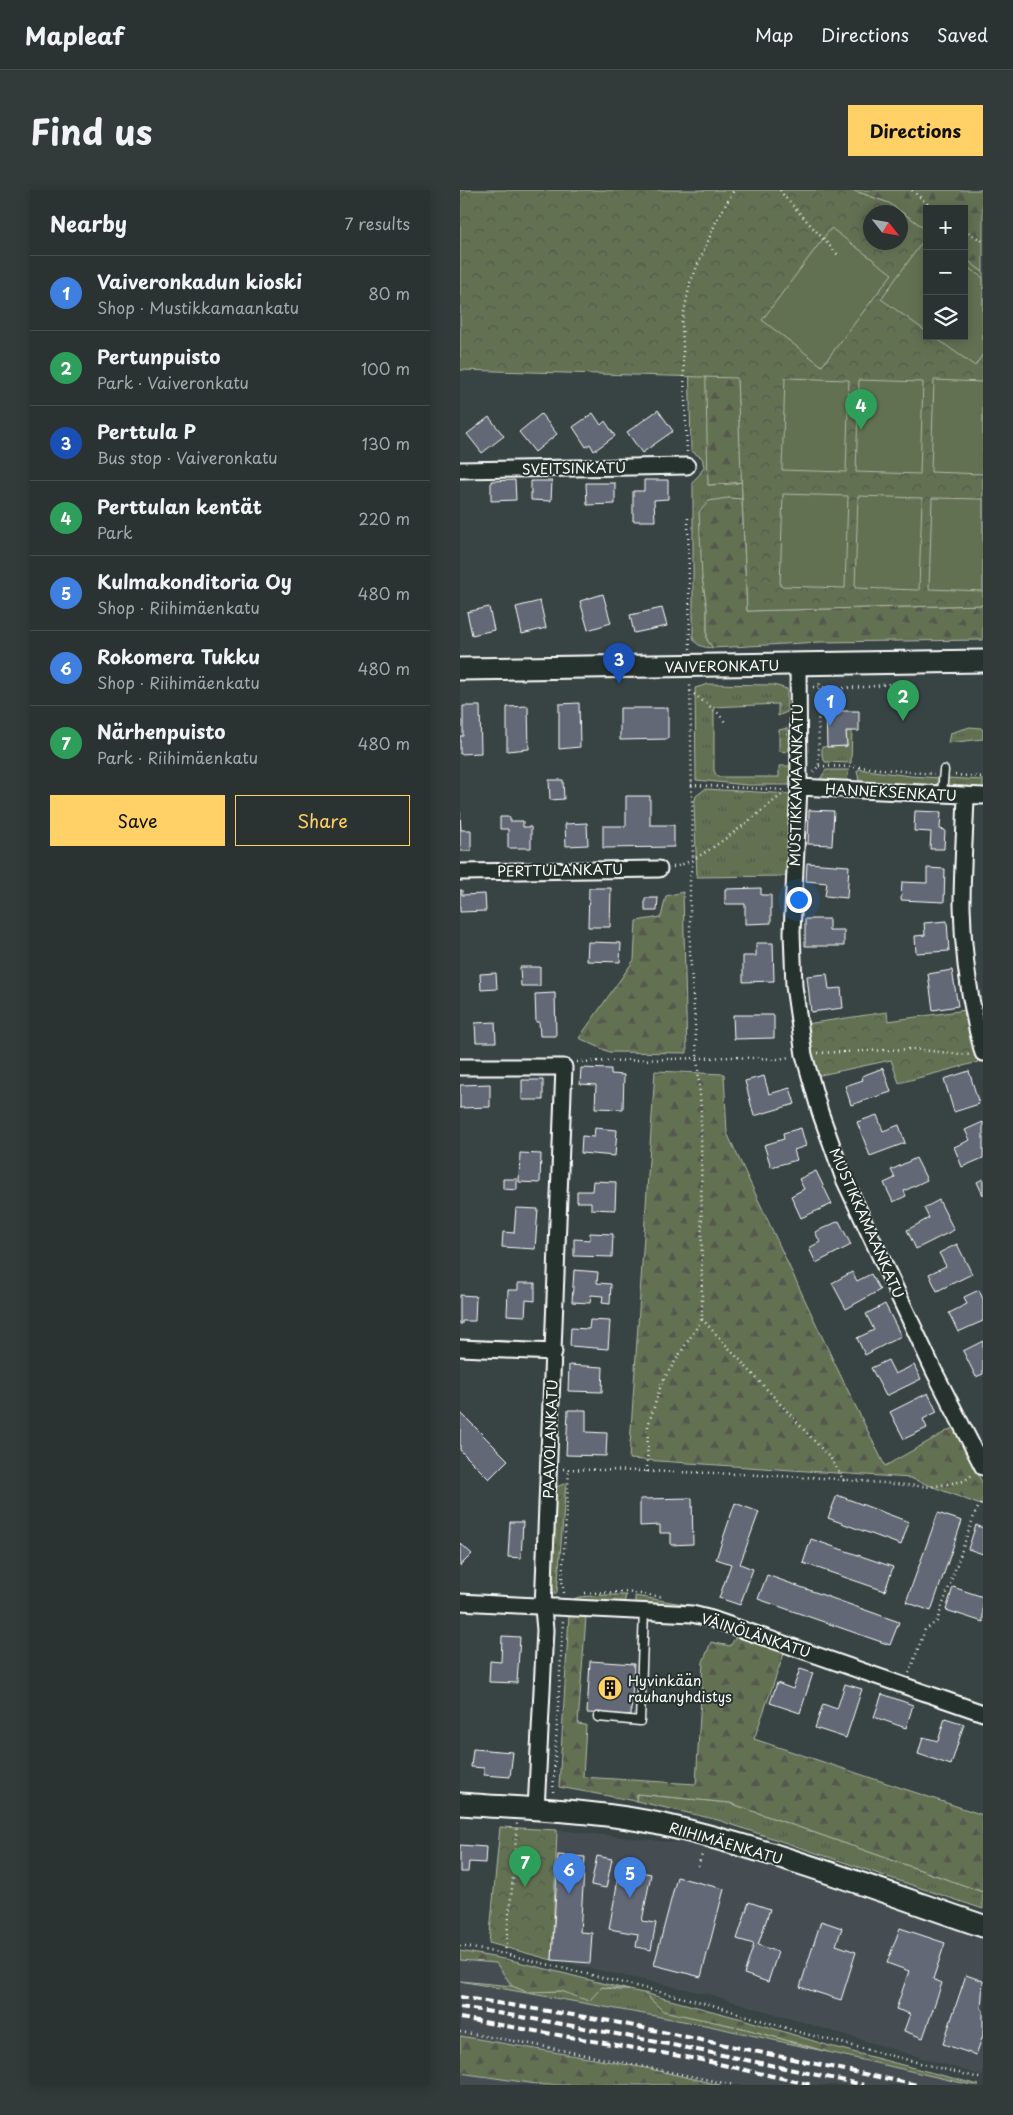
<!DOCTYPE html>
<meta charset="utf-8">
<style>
body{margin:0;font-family:"Playpen Sans",sans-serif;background:#323a3a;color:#f1f3f6}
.controls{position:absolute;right:15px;top:15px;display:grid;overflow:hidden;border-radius:0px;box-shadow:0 2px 12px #0003}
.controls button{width:45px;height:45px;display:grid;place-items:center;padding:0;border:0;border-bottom:1px solid #464d4d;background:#2a3232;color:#f1f3f6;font:25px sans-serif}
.compass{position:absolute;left:403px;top:15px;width:45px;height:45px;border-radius:50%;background:#2a3232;box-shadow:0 2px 12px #0003;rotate:121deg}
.you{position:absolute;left:338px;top:709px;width:18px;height:18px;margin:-12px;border:4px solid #fff;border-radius:50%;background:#1a73e8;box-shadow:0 0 0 8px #1a73e833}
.badge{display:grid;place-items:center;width:32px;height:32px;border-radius:50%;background:#ffd166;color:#fff;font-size:16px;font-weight:700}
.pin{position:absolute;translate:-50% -41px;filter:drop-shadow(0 1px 2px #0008)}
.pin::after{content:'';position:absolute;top:26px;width:18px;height:15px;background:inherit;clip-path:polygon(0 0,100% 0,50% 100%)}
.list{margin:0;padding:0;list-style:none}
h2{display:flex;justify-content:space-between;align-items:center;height:65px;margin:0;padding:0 20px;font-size:21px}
h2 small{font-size:16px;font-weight:400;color:#a5aaac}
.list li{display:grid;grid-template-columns:32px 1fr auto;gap:15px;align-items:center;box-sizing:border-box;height:75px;padding:0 20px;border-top:1px solid #464d4d}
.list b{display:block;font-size:19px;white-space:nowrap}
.list p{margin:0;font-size:16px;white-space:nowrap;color:#a5aaac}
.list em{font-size:16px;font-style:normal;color:#a5aaac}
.actions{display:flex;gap:10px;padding:15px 20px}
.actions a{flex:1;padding:11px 0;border:1px solid #ffd166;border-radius:0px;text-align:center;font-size:18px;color:#ffd166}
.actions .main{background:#ffd166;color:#111}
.icon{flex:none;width:28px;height:28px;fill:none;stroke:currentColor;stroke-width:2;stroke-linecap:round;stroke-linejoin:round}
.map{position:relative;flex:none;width:523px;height:1895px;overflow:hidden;border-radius:0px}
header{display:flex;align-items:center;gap:30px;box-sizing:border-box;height:70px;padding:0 25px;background:#2a3232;border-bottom:1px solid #464d4d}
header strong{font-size:24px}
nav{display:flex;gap:28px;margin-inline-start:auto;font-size:18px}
.intro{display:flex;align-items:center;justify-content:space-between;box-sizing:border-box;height:120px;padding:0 30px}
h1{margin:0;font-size:35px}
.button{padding:12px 22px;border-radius:0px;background:#ffd166;color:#111;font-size:18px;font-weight:700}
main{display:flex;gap:30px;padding:0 30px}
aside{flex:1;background:#2a3232;border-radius:0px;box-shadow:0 2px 12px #0003}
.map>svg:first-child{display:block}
</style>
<header>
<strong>Mapleaf</strong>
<nav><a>Map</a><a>Directions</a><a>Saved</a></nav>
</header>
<div class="intro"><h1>Find us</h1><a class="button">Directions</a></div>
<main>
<aside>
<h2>Nearby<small>7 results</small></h2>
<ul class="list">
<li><span class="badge" style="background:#3f7fe0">1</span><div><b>Vaiveronkadun kioski</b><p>Shop · Mustikkamaankatu</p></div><em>80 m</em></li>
<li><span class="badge" style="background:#2e9e5b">2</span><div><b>Pertunpuisto</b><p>Park · Vaiveronkatu</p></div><em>100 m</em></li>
<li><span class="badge" style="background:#1a4fb4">3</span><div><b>Perttula P</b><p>Bus stop · Vaiveronkatu</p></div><em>130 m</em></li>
<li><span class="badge" style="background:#2e9e5b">4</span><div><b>Perttulan kentät</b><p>Park</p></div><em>220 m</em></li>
<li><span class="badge" style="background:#3f7fe0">5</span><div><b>Kulmakonditoria Oy</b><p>Shop · Riihimäenkatu</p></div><em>480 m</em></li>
<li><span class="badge" style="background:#3f7fe0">6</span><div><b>Rokomera Tukku</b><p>Shop · Riihimäenkatu</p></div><em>480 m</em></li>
<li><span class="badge" style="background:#2e9e5b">7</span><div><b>Närhenpuisto</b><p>Park · Riihimäenkatu</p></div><em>480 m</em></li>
</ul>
<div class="actions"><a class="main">Save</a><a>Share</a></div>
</aside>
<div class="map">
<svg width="523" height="1895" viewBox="0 0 523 1895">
<defs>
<pattern id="grass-tufts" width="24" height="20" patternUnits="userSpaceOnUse" patternTransform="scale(1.25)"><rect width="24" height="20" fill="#637152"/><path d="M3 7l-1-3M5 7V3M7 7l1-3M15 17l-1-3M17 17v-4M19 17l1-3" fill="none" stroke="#54594e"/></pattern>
<pattern id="forest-firs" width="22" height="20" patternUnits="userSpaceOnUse" patternTransform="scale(1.25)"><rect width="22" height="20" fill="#637152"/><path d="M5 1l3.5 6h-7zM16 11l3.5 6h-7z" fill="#54594e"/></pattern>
<pattern id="park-crowns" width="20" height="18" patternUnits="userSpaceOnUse" patternTransform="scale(1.25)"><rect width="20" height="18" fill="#637152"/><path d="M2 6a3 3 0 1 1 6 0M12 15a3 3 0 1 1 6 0" fill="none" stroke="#54594e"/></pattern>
</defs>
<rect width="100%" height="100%" fill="#384343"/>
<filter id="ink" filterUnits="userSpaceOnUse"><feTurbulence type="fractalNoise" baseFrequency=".02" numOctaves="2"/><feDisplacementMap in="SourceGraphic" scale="10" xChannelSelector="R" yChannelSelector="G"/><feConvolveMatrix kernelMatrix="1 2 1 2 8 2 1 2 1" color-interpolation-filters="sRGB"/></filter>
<g filter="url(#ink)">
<path fill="#454e52" d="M97,1640L266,1658L523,1745V1886L248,1804L92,1770Z
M0,1761L55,1771L154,1796L245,1819L369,1858L520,1895H260L186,1878L0,1846Z
M0,1883L57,1890L84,1895H0Z"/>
<path fill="url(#grass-tufts)" stroke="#b1b8a8" d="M392,0L429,13L467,40L440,22H410L267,152L248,295L273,294L282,292V309L268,308L242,387L247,418V450L253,458C244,457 236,457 233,447V291L239,285L244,277L242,268L231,261L229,160Z
M248,494L314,495L327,499V522L318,526V514L254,517V580L256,585L260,587H319V576H330L331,595H287L236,590L235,498Z
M510,537L521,538L523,540V549L488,553L490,543Z
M327,538L329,560L326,562L319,561V540Z
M386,541H392L391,573L365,572L362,566V557L387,556Z
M399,579L450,586L479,588L476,596L399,591L397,581Z
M366,580H389L387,591L360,589Z
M487,588L523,590V598L488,596Z
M245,599L331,604L327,686L237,687L234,613L236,606Z
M106,1293L97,1402L95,1405L91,1391L94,1298Z
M146,1405H166L164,1414L109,1411L119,1407Z
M175,1406L235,1416L234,1418L175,1414Z
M177,1604L270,1613L523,1702V1719L258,1630L176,1611Z
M0,1791L52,1796L67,1802L101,1801L129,1810L142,1797L159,1800H169L184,1803L204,1821L283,1838L368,1862L245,1835Z"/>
<path fill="url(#forest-firs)" stroke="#b1b8a8" d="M392,0H523V82L504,68V19H467V40L429,13Z
M245,151L277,188L282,292L248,295Z
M268,308L282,309L287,421L523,415V450L360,452L253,458L247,450V418L242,387L239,322L249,311Z
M223,702L227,863L149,862L119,848L174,770L176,731L201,727L206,706Z
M195,881L264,884L267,943L373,1170L425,1276L494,1237L523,1294V1316L450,1288L169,1269Z
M109,1425L126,1427L118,1534L126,1535L123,1587L236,1594L243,1472L251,1452L270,1456L278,1444L325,1461L294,1549L523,1625V1702L270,1613L177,1604L176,1611L99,1597Z
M0,1761L55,1771L169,1800L142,1797L129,1811L101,1801L67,1802L52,1796L36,1773L0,1770Z
M184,1803L286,1830L370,1856L519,1895H511L368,1862L283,1838L203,1821Z
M0,1846L186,1878L260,1895H84L0,1883Z"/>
<path fill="url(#park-crowns)" stroke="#b1b8a8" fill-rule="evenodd" d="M0,0H392L429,13L467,40V146H504V68L523,82V415L287,421L277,188L0,180ZM410,22H440V52H410Z
M506,820L518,872L439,893L431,870L356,886L351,868L346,834L427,822L428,831Z
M40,1637L97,1640L92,1770L29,1753Z"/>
<path fill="#637152" stroke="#b1b8a8" d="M371,38L432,84L362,176L302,130Z
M466,47L467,48V142L421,109Z
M504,75L523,88V164L515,176L473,146H504Z
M325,188L389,190L386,282L322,280Z
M399,190L463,192L460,284L396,282Z
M474,190L523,192V284L471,282Z
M323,304L388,306L385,398L320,396Z
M398,306L462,308L459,400L395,398Z
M472,308L523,309V401L469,399Z"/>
<path fill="#626875" stroke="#fff" d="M198,220L213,241L182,263L167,242Z
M133,223L141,235L145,231L155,246L134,261L130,254L126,257L113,237Z
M81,224L97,244L75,262L59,242Z
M29,227L44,246L22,263L7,244Z
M55,290L56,310L31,311V291Z
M184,290H208V309L194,310L195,331H173V301H184Z
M71,291H92L91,311L71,310Z
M126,293H155V314L127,315Z
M143,404L151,433L128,440L120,411Z
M80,411L86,438L62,444L56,417Z
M29,417L34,440L12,445L7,422Z
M202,418L207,436L174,443L170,425Z
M119,513L120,557L99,559V514Z
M3,516H20L21,563L0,564V546H3Z
M68,516L69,559L47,561V517Z
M160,518H208V549L160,550Z
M366,521H399V541H386L387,556L367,557Z
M89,590H103L104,609L90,610Z
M166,606H190V635H214V657L143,658V636H166Z
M349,620L374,621L372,655L348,654Z
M455,621L481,622L480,639L485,640L484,659H470L471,642L454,641Z
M0,622L1,640H11V661H0Z
M40,627H50V631H63V637H71V658H48V639H40Z
M127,633L128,655L106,656L105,634Z
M347,673L389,676L387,708L365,706L367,693L346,691Z
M467,678L485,679L484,712L441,710L442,692L467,693Z
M129,698H151L150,737H128Z
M301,698V705H311V733L285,734V714H265V699Z
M0,700H2V705L25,704L26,721L0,722Z
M185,708H198L197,721H185Z
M345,729H369V740H384V756H345Z
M487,731L489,761L456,763L455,746L465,745L464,733Z
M128,752L161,753L160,772L127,771Z
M296,753H313L314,791L283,792V766H296Z
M60,777H80V796H61Z
M492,780L498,816L473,820L468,784Z
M36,783L37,799L21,800L20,784Z
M367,784L369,799L381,798L383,818L351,822L347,786Z
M95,803L96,846H80L79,832H76L75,804Z
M273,825H314V848L274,849Z
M35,832L36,852H16L15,833Z
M121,878L151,879V884L164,885L163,919L135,918L136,895L120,894Z
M423,878L431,902L391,915L385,896L403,890L402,886Z
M509,881L519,914L494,922L484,889Z
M304,886L309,904L330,898L335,914L294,926L285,891Z
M62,890H83V910H62Z
M30,894V917L0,918V895Z
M417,925L423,941L439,935L445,953L410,966L397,932Z
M523,932V968L502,977L494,957L510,950L505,940Z
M135,938L157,940L155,966L121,963L122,946L134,947Z
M341,938L346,956L334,960L337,970L311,977L304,955L324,949L323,943Z
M60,963L81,964L80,993L59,992Z
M456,968L467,990L444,1001L446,1006L433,1012L424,993L435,988L431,980Z
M356,981L372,1014L341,1028L331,1006L344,999L339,989Z
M43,989H57V1000L43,999Z
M523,989V1005L517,992Z
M133,991L156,992L155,1020L131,1019V1012H117V1001H132Z
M479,1010L494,1040L456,1059L447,1040L469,1028L464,1018Z
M56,1018L78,1019L75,1059L42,1057L43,1042L54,1043Z
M379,1031L391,1055L356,1073L349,1058L360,1052L355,1042Z
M130,1043L153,1044L152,1067L114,1066V1049L130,1050Z
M497,1054L512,1084L477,1101L469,1084L486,1076L479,1063Z
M114,1080L138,1082L137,1093L151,1094L150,1114L142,1113L143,1106L131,1105L130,1113L112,1112Z
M392,1082L397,1091L411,1084L420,1100L386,1119L372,1093Z
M58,1093H75V1111L66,1110L65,1126L47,1125L48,1100H58Z
M519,1100L523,1109V1131L498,1142L489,1123L507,1114L504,1107Z
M0,1105L16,1106L15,1131H2V1134H0Z
M425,1114L441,1146L405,1165L397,1148L414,1140L406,1124Z
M130,1130L150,1131L148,1159L110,1156L111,1138L129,1139Z
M523,1151V1184L516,1187L503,1161Z
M428,1170L435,1184L454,1175L461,1189L426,1206L411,1178Z
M109,1175L143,1177L142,1202L108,1201Z
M468,1203L477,1222L463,1229L467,1238L444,1249L430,1222Z
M108,1220H126V1242L147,1243L146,1266L106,1265Z
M0,1222L48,1270L29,1289L0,1260Z
M377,1305L449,1332L441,1355L368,1328Z
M232,1308L233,1354L211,1355V1343H200V1335L180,1336V1309Z
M275,1313L299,1322L280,1374L293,1379L280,1415L259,1408L271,1374L256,1369Z
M478,1323L502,1331L471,1421L446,1412Z
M50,1332H63L61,1368L48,1367Z
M516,1335L523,1338V1364L508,1359Z
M351,1349L433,1377L425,1401L343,1373Z
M0,1353L12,1364L0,1376Z
M307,1385L439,1432L430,1455L298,1409Z
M493,1397L523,1407V1432L486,1420Z
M42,1446L60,1447L57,1493L29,1492L30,1471L41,1472Z
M130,1471L174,1474L171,1525L127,1523Z
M340,1479L353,1483L340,1523L310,1513L317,1493L333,1499Z
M385,1494L402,1499L386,1548L355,1538L363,1514L377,1519Z
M422,1504L453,1515L446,1538L414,1527Z
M485,1528L504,1534L491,1575L458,1564L463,1547L478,1551Z
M13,1559L53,1562L50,1587L24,1585V1578L11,1577Z
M0,1655L26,1657L25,1673L9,1672L8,1682H0Z
M98,1665L125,1667L120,1742L132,1743L130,1773L92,1770Z
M137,1666L152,1669L146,1698L131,1695Z
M160,1678L191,1684L182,1731L196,1733L191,1760L176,1757L178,1744L149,1739Z
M217,1687L264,1699L241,1787L194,1775Z
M289,1712L310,1719L298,1755L318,1762L308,1792L284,1784L294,1754L277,1749Z
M361,1731L382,1738L376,1755L396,1762L381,1810L340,1797Z
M440,1738L485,1753L473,1789L482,1793L463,1848L444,1841L450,1824L436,1819L449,1781L427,1773Z
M506,1785L523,1791L521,1819L523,1820V1845L516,1865L483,1854Z"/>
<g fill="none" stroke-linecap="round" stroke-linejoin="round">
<defs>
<path id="lane" d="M482,604L484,580
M138,1527L180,1531L184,1421"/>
<path id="street" d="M0,280L227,276
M338,475L339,597L332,742L334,796L344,865L360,922L384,989L474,1181L523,1277
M339,597L523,606
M506,606C505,642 502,679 502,716C503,765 510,815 523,863
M0,682L199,679
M0,877H104L83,1418L85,1440L76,1620
M0,1158L94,1162
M0,1412L232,1424L252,1429L523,1523"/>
<path id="secondary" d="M0,479L523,471
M0,1614C67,1619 139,1620 204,1635C313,1660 418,1700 523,1736"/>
</defs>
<use href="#lane" stroke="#fff" stroke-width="11"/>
<use href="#street" stroke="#fff" stroke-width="19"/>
<use href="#secondary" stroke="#fff" stroke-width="25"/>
<path stroke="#fff" stroke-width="2.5" stroke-dasharray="1 4" stroke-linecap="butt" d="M320,0L324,6L378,65
M452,0L473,19
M504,40L523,51
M227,262L222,132L230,93L256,32L274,0
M228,328L230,459
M353,497C384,499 414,498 444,491
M230,501L257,522L265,532
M359,576L400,577L474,584
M353,582L359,576L358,508L360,490
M495,585L523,587
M231,595L324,600
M213,677C240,673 301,621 324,603
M358,863L452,859L510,865
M117,872L272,867L317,869L331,867
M242,1129L371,1269L384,1291
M103,1279L254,1283L364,1288L470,1297L504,1291L512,1285
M187,1282L188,1236L202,1192L242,1129L241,921L230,763V688L233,670L230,492
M104,1403L102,1391L109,1280
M125,1403L166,1402L204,1407
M449,1483L465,1440L477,1431L515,1323L523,1310
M93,1602L103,1431
M238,1676L243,1662
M0,1756L45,1764L249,1814L342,1843L523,1889
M45,1764L53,1688L57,1633
M0,1842L66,1853L274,1895"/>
<use href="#lane" stroke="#26332d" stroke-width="8"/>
<use href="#street" stroke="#26332d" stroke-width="15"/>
<use href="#secondary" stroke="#26332d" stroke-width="21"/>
<path stroke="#fff" stroke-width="4" stroke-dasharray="8 4" stroke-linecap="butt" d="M0,1807L150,1831L457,1895
M0,1817C136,1838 269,1866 404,1895
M0,1828L237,1869L352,1895"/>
</g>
</g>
<defs>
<symbol id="building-disc" viewBox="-11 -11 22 22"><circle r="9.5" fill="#ffd166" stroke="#26332d"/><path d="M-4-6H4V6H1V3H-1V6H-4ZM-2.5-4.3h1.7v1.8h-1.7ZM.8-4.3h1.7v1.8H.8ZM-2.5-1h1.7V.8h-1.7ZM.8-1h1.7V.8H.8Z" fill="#111"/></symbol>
</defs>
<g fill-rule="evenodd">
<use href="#building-disc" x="136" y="1484" width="28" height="28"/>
</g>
<g text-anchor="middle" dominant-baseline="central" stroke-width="4" stroke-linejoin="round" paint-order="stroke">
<g font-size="14" fill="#fff" stroke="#26332d">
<text transform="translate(114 278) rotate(-1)">SVEITSINKATU</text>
<text transform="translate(262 476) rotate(-1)">VAIVERONKATU</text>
<text transform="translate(336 595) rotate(-89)">MUSTIKKAMAANKATU</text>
<text transform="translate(431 602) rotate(3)">HANNEKSENKATU</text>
<text transform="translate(100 680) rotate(-1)">PERTTULANKATU</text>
<text transform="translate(407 1033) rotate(66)">MUSTIKKAMAANKATU</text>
<text transform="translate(90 1249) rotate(-88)">PAAVOLANKATU</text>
<text transform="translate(296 1445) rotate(18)">VÄINÖLÄNKATU</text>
<text transform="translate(266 1653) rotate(16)">RIIHIMÄENKATU</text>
</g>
<g font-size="14" fill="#fff" stroke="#26332d" text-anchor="start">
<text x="168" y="1490">Hyvinkään<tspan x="168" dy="16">rauhanyhdistys</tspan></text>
</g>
</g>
</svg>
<div class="controls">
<button>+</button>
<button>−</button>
<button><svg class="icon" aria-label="layers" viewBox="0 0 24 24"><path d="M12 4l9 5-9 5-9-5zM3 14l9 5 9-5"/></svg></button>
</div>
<svg class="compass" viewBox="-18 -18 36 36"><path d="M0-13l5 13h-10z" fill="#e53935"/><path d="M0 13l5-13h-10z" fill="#a5aaac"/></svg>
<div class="you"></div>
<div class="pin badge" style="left:370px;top:536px;background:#3f7fe0">1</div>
<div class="pin badge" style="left:443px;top:531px;background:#2e9e5b">2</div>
<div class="pin badge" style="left:159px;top:494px;background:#1a4fb4">3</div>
<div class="pin badge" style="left:401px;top:240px;background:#2e9e5b">4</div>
<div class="pin badge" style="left:170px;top:1708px;background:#3f7fe0">5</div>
<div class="pin badge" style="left:109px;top:1704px;background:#3f7fe0">6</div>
<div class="pin badge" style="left:65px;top:1697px;background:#2e9e5b">7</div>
</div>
</main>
